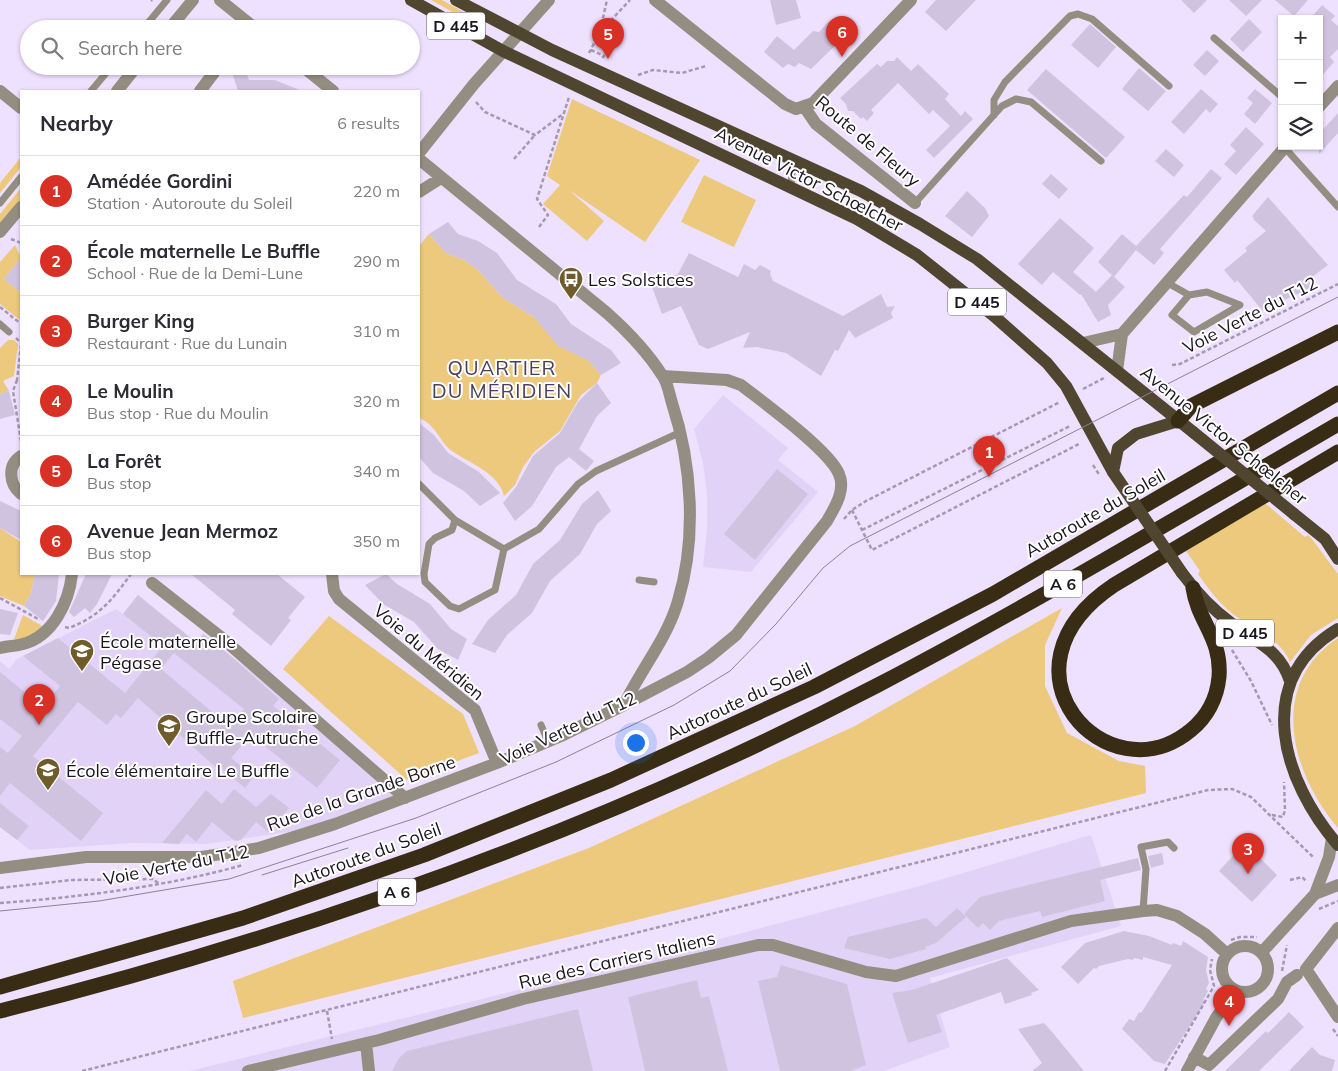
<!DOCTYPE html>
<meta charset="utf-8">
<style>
body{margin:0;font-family:Mulish,sans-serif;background:#f2f2f3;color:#2b2b33}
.controls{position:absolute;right:15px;top:15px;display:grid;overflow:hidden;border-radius:0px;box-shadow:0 1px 4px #0004}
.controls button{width:45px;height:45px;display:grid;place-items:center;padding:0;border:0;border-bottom:1px solid #e1e1e2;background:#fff;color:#2b2b33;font:25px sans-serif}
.you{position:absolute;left:635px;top:742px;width:18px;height:18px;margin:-12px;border:4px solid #fff;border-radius:50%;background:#1a73e8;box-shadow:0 0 0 8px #1a73e833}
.badge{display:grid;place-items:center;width:32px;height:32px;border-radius:50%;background:#d93025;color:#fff;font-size:16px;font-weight:700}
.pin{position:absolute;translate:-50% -41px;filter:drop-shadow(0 1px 2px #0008)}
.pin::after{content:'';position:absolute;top:26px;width:18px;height:15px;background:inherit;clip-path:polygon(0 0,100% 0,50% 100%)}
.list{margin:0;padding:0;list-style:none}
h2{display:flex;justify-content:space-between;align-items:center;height:65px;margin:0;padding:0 20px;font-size:21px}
h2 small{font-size:16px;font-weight:400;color:#7c7c81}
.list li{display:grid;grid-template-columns:32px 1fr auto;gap:15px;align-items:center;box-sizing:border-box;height:70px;padding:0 20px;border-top:1px solid #e1e1e2}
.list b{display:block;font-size:19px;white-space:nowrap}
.list p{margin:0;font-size:16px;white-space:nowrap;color:#7c7c81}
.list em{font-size:16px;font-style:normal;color:#7c7c81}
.icon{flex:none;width:28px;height:28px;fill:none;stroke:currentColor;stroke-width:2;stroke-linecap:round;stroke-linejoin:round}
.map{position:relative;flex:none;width:1338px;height:1071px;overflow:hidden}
.search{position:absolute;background:#fff;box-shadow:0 1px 4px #0004;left:20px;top:20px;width:400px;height:55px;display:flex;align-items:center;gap:12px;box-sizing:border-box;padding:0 18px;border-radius:28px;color:#7c7c81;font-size:19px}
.panel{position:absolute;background:#fff;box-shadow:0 1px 4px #0004;left:20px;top:90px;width:400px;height:485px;border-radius:0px}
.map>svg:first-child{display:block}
</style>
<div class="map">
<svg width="1338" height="1071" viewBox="0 0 1338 1071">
<rect width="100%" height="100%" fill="#eee0ff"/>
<path fill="#e3d2f7" d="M723,395L788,448L778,460L818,492L751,572L703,567L707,529V493L703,463L694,429Z
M138,595L196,643L204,634L281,696L397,798L301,830L206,844L131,843L30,850L0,827V661L9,669L17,659L116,609L123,614Z
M1091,835L1121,926L930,978L950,1047L884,1071H190L648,958L916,887Z"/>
<path fill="#ecc97c" d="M431,0H442L469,15L467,20Z
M572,99L700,160L645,242L569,190L604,221L587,241L543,204L560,185L547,176Z
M21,157V167L0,193V183Z
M704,175L756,200L734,247L681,222Z
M21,188V200L0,224V214Z
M429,234L446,253L464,260L478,270L503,298L534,317L589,361L601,375L597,383L581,395L560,431L534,452L523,467L515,485L504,496C499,473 469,463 452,451C440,443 437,425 419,418V246Z
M15,245L21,258L4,279L21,293V321L0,304V262Z
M8,340H14L18,344L14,376L3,381L9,391L0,394V348Z
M1266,504L1305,537L1308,535L1312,539L1338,574V618L1311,635L1290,662C1280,637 1248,627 1228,610C1216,599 1207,587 1198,574L1200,571L1186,551L1249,512Z
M0,528L21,542V574H35L31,593L24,606L0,596Z
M1062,608L1045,645V686L1067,733L1119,761L1145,766L1146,793L243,1018L233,981L589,848L855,726Z
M23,615L44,627L40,632L13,642Z
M329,616L463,714L479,753L407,780L283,669Z
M1338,638V828C1291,773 1267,685 1338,638Z"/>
<path fill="#d0c3e0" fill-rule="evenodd" d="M770,0H796L801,18L776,25Z
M936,0H976L946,31L925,12Z
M1181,0H1207L1194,13Z
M1229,0H1262L1246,16Z
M1275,0H1308L1294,16Z
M1322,5L1335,16L1331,20L1338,26V49L1330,57L1334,62L1319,79V19H1310Z
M843,18L850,25L846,29L849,32L811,69L799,63L795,67L788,64L783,68L764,52L777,36L794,50L813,31L819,32L829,21Z
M1249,19L1262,32L1243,52L1230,39Z
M1090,24L1116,47L1098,68L1071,45Z
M1207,50L1219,61L1205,76L1193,65Z
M897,57L911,71L918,64L949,94L945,99L961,116L965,111L973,119L934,158L926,150L950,126L933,110L929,114L898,83L871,110L874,113L867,121L863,117L861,119L853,111H848L846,104L840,98L877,64L881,67L887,61H894Z
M230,66H244L249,80H275L302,91H238Z
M1139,68L1166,91L1148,111L1122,89Z
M1046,69L1125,137L1106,158L1027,90Z
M1201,89L1218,104L1210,113L1206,109L1184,134L1171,122Z
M1255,89L1272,103L1255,124L1244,114L1253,103L1247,98Z
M1338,113V133L1319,154V134Z
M1246,127L1264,144L1236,175L1224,164L1236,151L1230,145Z
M1166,149L1184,165L1174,177L1155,161Z
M1211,169L1222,178L1160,249L1164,253L1154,265L1136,250L1114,277L1098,262L1122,234L1136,246L1184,195L1187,197Z
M1051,174L1068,189L1059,199L1042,184Z
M967,191L985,208L989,216L972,237L945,216Z
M1268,197L1328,265L1308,280L1313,287L1262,310L1237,280L1235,283L1224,270L1247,251L1245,248L1266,231L1253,219L1254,218L1252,216Z
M1060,218L1094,248L1073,272L1096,292L1112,275L1125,287L1108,305L1111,315L1098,322L1081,294L1080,295L1053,272L1042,285L1018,264Z
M448,222L458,234L478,241L497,253L517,280L556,304L571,324L611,350L621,363L601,375L589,361L558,346L534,317L503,298L478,270L464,260L446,253L429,234Z
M689,253L738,277L744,264L755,270L760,265L771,271L770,274L773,281L843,316L881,294L887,307L895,306L891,313L893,318L855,338L849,330L838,351L835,350L821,376L786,353L757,347L743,348L750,332L708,349L699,345L681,306L662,314L652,287L660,284L659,282L678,274Z
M21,258V293L4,279Z
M597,383L611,403L597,416L579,449L594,461L586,471L569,457L556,467L532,506L515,521L503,503L516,487L533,456L560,433L578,402Z
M9,391L15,415L0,419V394Z
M419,423L434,435L448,453L479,472L500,493L480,506L464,491L433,473L419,457Z
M777,469L808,494L755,560L724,534Z
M598,490L611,511L597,524L580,554L550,581L532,613L507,635L495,653L472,644L488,620L516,595L533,564L560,540L582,504Z
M0,501L21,511V540L0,528Z
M35,574H59L56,601L43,621L24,606L31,593Z
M86,574H112L97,604L90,613L85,608L74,617L69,612Z
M191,574H277L305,597L288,618L291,620L271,646L232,614L235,610Z
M386,574L397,584L430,604L451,629L467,639L458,660L438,649L414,622L383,604L365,585Z
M138,595L197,643L203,634L217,644L279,699L273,706L340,760L317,788L251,735L231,758L254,776L245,788L222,769L220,771L138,698L121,718L116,714L107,725L78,702L33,756L103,813L81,841L10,783L0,796V747L8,753L22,736L0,719V672L43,707L60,686L23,656L58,638L125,693L163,646L123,614ZM174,653L244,709L230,727L161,669Z
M0,609L18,613L10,635L0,634Z
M234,789L256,807L271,794L289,808L269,833L256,822L241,840L235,841L212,822L196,842L187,834L179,844L162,843L206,790L222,804Z
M0,803L29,826L17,840L0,827Z
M1242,846L1256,859L1259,857L1277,875L1252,902L1219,871Z
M1162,853L1164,864L1151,868L1148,856Z
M1138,858L1141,870L1100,880L1105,901L1042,917L1040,911L999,921L990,930L983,923L978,928L964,914L980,897Z
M957,908L966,917L936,943L925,947L926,949L890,959L844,948L848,937L926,918L936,927Z
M1124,931L1149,936L1172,945L1173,943L1181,946L1183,941L1208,957L1206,970L1209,983L1206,989L1208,991L1203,1000L1205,1002L1165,1064L1154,1061L1122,1029L1129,1019L1134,1021L1139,1012L1141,1013L1172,965L1143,957V960L1134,958L1133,960L1128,959L1099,966L1096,969L1094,968L1078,984L1061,967L1085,943Z
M1007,958L1039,990L1031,993L1032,995L1005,1004L1001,992L936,1015L942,1032L908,1043L892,993L912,990Z
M781,965L847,984L866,1065L851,1071H780L758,981L777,977Z
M697,980L701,998L709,996L728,1071H645L628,997Z
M578,1009L593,1071H392L399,1058L407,1051Z
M1289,1012L1304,1027L1259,1071H1225L1266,1031L1268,1033Z
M1044,1023L1053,1033L1084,1071H1032L1042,1063L1018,1029Z
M1312,1047L1320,1055L1335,1060L1332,1071H1289Z"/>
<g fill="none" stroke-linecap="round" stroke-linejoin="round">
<path stroke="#a499b1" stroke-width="2.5" stroke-dasharray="4 2.5" stroke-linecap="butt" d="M151,1L152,0
M600,31L607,0
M591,50L604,56L602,58
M589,53L600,32L630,0
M638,75L653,70L682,73L706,66
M476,102L485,112L535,135L563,114
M514,159L535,135
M539,227L548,215L537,199L569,97
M11,239L21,243
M0,307L21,324
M16,338L21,343
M21,345L17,380L21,381
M1172,365L1180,364L1338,284
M17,380L13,391L21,441
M1083,389L1104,378
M852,510L872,550L1079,444
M844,519L852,510L866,501L1060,402
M862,530L1070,426
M0,598L40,620
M65,627L69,628C100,616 112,600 131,574
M1232,650L1251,681L1272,725
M1272,815L1283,817L1285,810L1284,782
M1290,880L1302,877L1306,881
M0,888L71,880L153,879L158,883
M0,903C81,897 164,887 243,865
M1319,909L1338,901
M1231,940L1240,937H1257
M1282,971L1287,945
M327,1011L332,1039
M1333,1029L1338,1036
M82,1071L1208,790L1232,789L1251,797L1314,858
M1165,1071L1214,986L1210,970L1212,959"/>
<path stroke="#938e81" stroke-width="7" d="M143,29L167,0
M1214,38L1282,97
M91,91L112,66
M994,115V100L1005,82L1070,16L1078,14L1092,19L1169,86
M1285,148L1338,207
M791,186L793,159
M0,203L21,177
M915,203L1002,106L1016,99L1031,102L1101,161
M1166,282L1189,295
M1207,292L1240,305L1194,332L1172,315L1189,295Z
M0,324L9,332
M419,484L455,520L504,549L539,529L578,484L596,471L681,432
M455,520L452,530L435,538L429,544L424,574L425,582L450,606L459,609L495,590L504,549
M639,580L654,582
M541,725L548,741
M1143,911L1146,869L1141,847L1168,842L1174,848"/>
<path stroke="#938e81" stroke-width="12" d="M220,0L256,29
M655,0L785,104L796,109L813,103L911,0
M169,29L193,0
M302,66L333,91
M0,91L21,108
M117,91L137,66
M200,91L219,66
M1319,107L1338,86
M805,108L816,124L915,203
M419,153L474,84L549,0
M419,159L607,313C626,330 648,353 662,375C668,382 669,394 672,403C692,464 697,538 678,601C667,639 641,669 624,705
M419,192L441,178
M0,232L21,207
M1083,343L1122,334
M1117,371L1122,334L1286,146
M21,456C7,465 9,484 21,494
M332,574L334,591L339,599L475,710L497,763
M152,583L222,638L405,798
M0,648C8,646 16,646 23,644C53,636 69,602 72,574
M0,868L86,857H202L259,848L335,824L497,763L561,736L624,705L687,672L708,658L736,635L827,521C835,507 846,490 839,474C829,450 764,403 741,385L727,380L663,376
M1315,894L1338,885
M1338,928L1306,969L1338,1017
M1222 969a23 23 0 1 1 46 0a23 23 0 1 1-46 0Z
M1262,952L1315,894L1329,857L1332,838
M366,1043L369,1071
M1194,1057L1209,1065L1278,999L1287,982L1297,975
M248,1071L379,1040L523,999L758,945H773L866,972L896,976L1071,921L1143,911L1157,910L1177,916L1205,934L1227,954
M1187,1071L1217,1016L1238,991"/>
<path stroke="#504630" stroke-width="12" d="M411,0L503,51L857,219L917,255L994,316L1047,363L1066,386L1113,472
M456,0L552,50L861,191L920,224L977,259L1193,432
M1113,472L1118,448L1136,434L1178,421
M1294,514L1325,539L1338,559
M1182,573C1196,592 1212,609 1231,623C1256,643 1279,648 1290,681
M1338,629C1251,681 1283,782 1338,845"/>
<path stroke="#382d14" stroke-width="15" d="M1178,421L1191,406L1338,332
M1193,588C1198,622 1222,638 1219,677C1217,698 1207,717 1191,730C1108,799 987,670 1114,585L1338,452
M0,987L243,918L424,855L611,780L814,687L993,594L1338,393
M0,1011C302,935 599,830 876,686C1033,604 1185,513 1338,424"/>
<path stroke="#8c8297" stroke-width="1" d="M262,875L348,848
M0,911L99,901L229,879L416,818L556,762L674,705L730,671L776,624L823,568L850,546L1338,297"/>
<path stroke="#a499b1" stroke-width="2.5" stroke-dasharray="4 2.5" stroke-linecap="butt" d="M1093,465L1100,476"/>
<path stroke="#504630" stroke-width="12" d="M1193,432L1294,514
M1113,472L1182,573"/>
</g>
<defs>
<symbol id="bus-pin" viewBox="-11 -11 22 30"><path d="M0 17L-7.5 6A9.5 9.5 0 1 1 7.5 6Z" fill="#705b2a" stroke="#fff"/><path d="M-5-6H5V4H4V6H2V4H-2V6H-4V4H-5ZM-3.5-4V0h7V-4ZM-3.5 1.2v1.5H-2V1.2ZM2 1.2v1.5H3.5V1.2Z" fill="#fff"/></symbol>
<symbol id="school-pin" viewBox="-11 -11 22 30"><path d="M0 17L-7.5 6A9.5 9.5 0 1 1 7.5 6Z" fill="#705b2a" stroke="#fff"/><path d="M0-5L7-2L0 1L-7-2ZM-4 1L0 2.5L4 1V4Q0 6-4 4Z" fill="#fff"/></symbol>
</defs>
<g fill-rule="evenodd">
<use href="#bus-pin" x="557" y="265" width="28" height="38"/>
<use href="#school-pin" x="68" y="637" width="28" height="38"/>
<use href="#school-pin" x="155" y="712" width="28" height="38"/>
<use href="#school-pin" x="34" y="756" width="28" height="38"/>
</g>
<g text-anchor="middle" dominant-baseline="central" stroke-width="4" stroke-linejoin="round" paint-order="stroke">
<g fill="#fff" stroke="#5e5a62" stroke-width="1">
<rect x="427" y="12.5" width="58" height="27" rx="4"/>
<rect x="948" y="288.5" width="58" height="27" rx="4"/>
<rect x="1044" y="570.5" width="38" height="27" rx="4"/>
<rect x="1216" y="619.5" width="58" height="27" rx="4"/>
<rect x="378" y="878.5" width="38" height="27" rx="4"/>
</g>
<g font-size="16" font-weight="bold" fill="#19141e">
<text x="456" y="26">D 445</text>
<text x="977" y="302">D 445</text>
<text x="1063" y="584">A 6</text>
<text x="1245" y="633">D 445</text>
<text x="397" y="892">A 6</text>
</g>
<g font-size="18" fill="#19141e" stroke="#fff">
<text transform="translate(868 141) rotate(40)">Route de Fleury</text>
<text transform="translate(809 179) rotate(27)">Avenue Victor Schœlcher</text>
<text transform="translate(1250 315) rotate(-27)">Voie Verte du T12</text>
<text transform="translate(1224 435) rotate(39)">Avenue Victor Schœlcher</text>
<text transform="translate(1095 513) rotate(-30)">Autoroute du Soleil</text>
<text transform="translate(429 652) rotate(40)">Voie du Méridien</text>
<text transform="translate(739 701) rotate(-25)">Autoroute du Soleil</text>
<text transform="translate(568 728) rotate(-25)">Voie Verte du T12</text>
<text transform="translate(361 793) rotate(-19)">Rue de la Grande Borne</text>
<text transform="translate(366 855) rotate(-20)">Autoroute du Soleil</text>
<text transform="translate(176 865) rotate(-11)">Voie Verte du T12</text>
<text transform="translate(617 960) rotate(-13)">Rue des Carriers Italiens</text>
</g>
<g font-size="18" fill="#19141e" stroke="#fff" text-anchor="start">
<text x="588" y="279">Les Solstices</text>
<text x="100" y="641">École maternelle<tspan x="100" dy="21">Pégase</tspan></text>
<text x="186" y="716">Groupe Scolaire<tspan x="186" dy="21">Buffle-Autruche</tspan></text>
<text x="66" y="770">École élémentaire Le Buffle</text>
</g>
<g font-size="20" letter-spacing="1" fill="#4b4058" stroke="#fff">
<text x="502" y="367">QUARTIER<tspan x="502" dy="23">DU MÉRIDIEN</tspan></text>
</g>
</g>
</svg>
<div class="controls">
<button>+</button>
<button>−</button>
<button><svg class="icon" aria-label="layers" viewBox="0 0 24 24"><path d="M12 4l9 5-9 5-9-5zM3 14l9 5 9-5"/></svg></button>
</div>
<div class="you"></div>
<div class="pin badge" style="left:989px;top:477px">1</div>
<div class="pin badge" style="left:39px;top:725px">2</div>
<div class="pin badge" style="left:1248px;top:874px">3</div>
<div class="pin badge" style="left:1229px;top:1026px">4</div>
<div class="pin badge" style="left:608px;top:59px">5</div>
<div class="pin badge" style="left:842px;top:57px">6</div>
<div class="search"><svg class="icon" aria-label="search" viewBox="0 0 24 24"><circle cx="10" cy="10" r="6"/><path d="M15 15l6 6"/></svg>Search here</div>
<section class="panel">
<h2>Nearby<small>6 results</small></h2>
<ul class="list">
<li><span class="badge">1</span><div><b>Amédée Gordini</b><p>Station · Autoroute du Soleil</p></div><em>220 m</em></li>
<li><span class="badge">2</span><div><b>École maternelle Le Buffle</b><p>School · Rue de la Demi-Lune</p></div><em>290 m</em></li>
<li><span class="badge">3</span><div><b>Burger King</b><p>Restaurant · Rue du Lunain</p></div><em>310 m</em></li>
<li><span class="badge">4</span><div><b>Le Moulin</b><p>Bus stop · Rue du Moulin</p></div><em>320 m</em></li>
<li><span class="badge">5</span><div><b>La Forêt</b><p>Bus stop</p></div><em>340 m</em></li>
<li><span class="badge">6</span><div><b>Avenue Jean Mermoz</b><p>Bus stop</p></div><em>350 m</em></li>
</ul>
</section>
</div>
